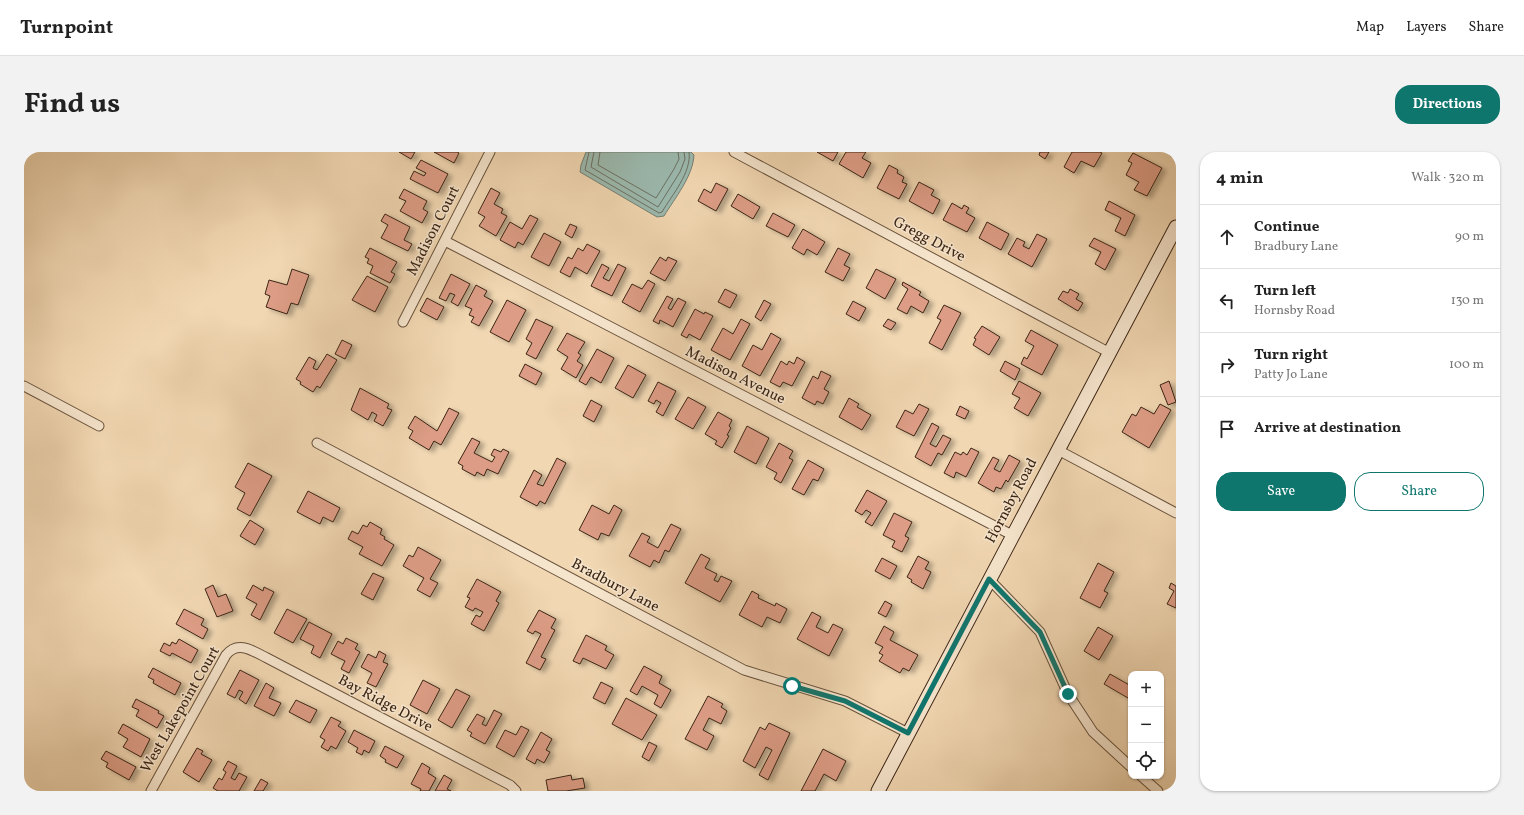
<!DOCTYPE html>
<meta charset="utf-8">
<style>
body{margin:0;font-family:Vollkorn,serif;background:#f2f2f2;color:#222}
.controls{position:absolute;right:12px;bottom:12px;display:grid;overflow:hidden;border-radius:8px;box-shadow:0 1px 3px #0004}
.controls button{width:36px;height:36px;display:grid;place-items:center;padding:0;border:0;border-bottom:1px solid #e0e0e0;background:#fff;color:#222;font:20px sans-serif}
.stop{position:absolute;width:12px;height:12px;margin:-9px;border:3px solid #0f766e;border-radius:50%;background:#fff}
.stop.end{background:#0f766e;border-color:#fff;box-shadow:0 1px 4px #0008}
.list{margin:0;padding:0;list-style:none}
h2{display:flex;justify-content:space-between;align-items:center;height:52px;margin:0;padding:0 16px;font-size:17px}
h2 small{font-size:13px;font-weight:400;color:#767676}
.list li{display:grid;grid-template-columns:26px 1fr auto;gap:12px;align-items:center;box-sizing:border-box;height:64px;padding:0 16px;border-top:1px solid #e0e0e0}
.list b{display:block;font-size:15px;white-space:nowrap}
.list p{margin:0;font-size:13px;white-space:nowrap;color:#767676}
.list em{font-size:13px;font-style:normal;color:#767676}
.actions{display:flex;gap:8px;padding:12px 16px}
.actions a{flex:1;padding:9px 0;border:1px solid #0f766e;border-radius:16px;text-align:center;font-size:14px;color:#0f766e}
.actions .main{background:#0f766e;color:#fff}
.icon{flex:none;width:22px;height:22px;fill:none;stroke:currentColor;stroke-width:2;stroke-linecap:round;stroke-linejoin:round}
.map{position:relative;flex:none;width:1152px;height:639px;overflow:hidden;border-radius:16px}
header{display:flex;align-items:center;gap:24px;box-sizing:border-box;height:56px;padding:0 20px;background:#fff;border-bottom:1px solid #e0e0e0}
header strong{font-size:19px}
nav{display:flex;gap:22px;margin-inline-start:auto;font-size:14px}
.intro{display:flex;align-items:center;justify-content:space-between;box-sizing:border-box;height:96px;padding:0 24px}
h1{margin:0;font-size:28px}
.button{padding:10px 18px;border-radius:16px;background:#0f766e;color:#fff;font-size:14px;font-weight:700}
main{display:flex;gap:24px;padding:0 24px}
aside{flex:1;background:#fff;border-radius:16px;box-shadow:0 1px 3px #0004}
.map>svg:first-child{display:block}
</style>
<header>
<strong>Turnpoint</strong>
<nav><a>Map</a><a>Layers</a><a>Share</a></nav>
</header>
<div class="intro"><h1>Find us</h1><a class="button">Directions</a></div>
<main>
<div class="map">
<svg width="1152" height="639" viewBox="0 0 1152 639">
<defs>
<filter id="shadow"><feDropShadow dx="4.5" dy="2.5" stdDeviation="2" flood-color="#0004"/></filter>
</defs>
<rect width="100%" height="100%" fill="#f1d7b2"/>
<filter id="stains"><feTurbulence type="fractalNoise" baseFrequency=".005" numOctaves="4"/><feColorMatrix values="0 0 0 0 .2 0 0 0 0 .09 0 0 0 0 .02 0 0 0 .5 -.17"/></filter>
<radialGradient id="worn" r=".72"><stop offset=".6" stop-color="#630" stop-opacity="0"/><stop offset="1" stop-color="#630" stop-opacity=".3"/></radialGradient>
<path fill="#9bb9ae" stroke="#757e71" d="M562,0H667L670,3C669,24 651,46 640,64L633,65L556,20L557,13Z"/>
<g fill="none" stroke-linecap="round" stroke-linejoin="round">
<path stroke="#6c6f62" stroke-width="1" d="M565,0L561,18L635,61L638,60C648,43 668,20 665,0
M570,0L567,15L634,55L656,20L661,7L660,0
M576,0L574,13L632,46L650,17L655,7L654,0"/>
</g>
<path fill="#dc9c85" stroke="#3c2515" filter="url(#shadow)" d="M375,0H391L387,7Z
M410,0H433L435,1L430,11Z
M793,0H814L809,9Z
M822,0H842L838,6L847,11L839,26L815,12Z
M1016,0H1025L1021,7L1015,3Z
M1048,0H1076L1078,1L1070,15L1057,9L1050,21L1040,15Z
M1109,1L1138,16L1123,44L1110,38L1115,30L1102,23L1108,11L1104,9Z
M397,8L424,22L414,41L386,27L390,19L400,24L402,21L392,16Z
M865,13L874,18L873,21L880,25L878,30L883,32L875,47L853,36Z
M895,30L910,38L907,43L916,48L909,62L885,49Z
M692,31L704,37L692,59L674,49L680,37L687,41Z
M467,36L476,41L470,52L479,57L477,61L483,64L472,84L455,74L461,65L454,61Z
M380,37L403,49L399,57L404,60L398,71L376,59L382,49L375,46Z
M714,42L736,55L729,67L707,54Z
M1085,49L1111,63L1101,84L1091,79L1097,66L1081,58Z
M928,51L938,57L940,53L945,56L942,61L951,66L943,80L919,68Z
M749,61L771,73L764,85L742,74Z
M361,62L386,75L380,88L388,92L384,99L357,86L364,73L357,69Z
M506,63L514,67L499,93L494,90L491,96L476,88L486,70L498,77Z
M963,70L985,82L977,98L955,86Z
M546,72L553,75L548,86L541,82Z
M779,77L801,90L793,103L783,97L780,103L768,96Z
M520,81L537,90L525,114L507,105Z
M1013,82L1023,87L1008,115L984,102L993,86L1001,90L999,94L1005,97Z
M1070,86L1092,97L1081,118L1071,112L1077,100L1065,94Z
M563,92L576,99L563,122L551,115L546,125L536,120L544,105L548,107L554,96L559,99Z
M346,96L373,110L367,120L371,122L366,131L346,121L349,114L343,111L345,107L341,105Z
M814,96L826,102L820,113L826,116L819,129L801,120Z
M636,105L642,109L644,105L653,109L641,129L626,121Z
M578,112L585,116L579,126L585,129L594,112L602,116L588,144L567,134Z
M268,117L285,123L274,153L267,151L263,162L242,155L246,144L241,142L245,128L263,133Z
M852,117L872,127L861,147L842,136Z
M427,122L446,132L434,154L427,150L431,143L426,141L422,149L415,146Z
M343,124L364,135L351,160L328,148Z
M624,128L631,132L616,160L598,150L608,132L618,137Z
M879,130L897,140L895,143L905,149L899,161L887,154L883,162L873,157L884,137L878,133Z
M452,133L463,139L460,144L469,149L455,174L447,170L450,165L445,163L448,157L441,154Z
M701,137L713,143L706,156L694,150Z
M1046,137L1055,142L1052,147L1059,151L1054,159L1034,147L1039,139L1044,141Z
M643,144L649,147L644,156L647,158L654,146L662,150L649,175L636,168L635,172L629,169Z
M403,146L420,155L413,168L396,159Z
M483,148L502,158L485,190L466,180Z
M740,148L747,152L737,169L731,165Z
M829,149L842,156L835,169L822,162Z
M920,153L937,161L918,198L905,191L917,168L913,166Z
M671,157L680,162L681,160L689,164L676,188L665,182L663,186L657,183Z
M512,167L529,175L512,207L502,202L508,191L502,187Z
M717,167L726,172L706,208L687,198L699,176L709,182Z
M864,167L872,171L867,178L859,174Z
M958,174L976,185L965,203L949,193L952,187L950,186Z
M1007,178L1034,193L1018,223L997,212L1000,205L1003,207L1010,194L1001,189Z
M543,181L561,190L554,201L557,203L553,209L559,213L552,226L537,217L544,205L533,198Z
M747,181L757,187L736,224L718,214L729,193L738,198Z
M318,188L328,193L321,207L311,202Z
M573,197L590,206L577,231L567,225L562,233L555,229Z
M303,202L313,208L296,236L293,234L289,240L276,232L277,230L272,227L285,205L292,209L289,216L293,218Z
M773,205L781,210L768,234L759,230L756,235L746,230L757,209L763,213L765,209L770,212Z
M981,209L996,217L991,228L976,219Z
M501,212L518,221L512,233L495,224Z
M604,213L622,223L609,246L591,236Z
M797,219L807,224L800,237L805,240L799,252L793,249L791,253L778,246L789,224L794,227Z
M995,229L1017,241L1004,264L990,256L996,246L988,242Z
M1145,229L1152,250L1144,253L1136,233Z
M634,230L652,239L639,264L632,260L637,251L632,248L630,252L624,249Z
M336,236L365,252L363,256L368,258L359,274L350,269L353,263L348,260L344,268L327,258Z
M664,245L682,255L669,277L651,267Z
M825,246L835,252L833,255L847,263L838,278L815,265Z
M567,248L578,254L570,270L559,264Z
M895,252L905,257L890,284L872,275L881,258L889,262Z
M1136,252L1147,258L1125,296L1098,280L1108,262L1112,264L1117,255L1130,262Z
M936,254L945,259L941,267L932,263Z
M425,256L435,261L417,293L410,289L405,298L385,286L389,279L384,276L391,264L413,279Z
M694,260L708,268L705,274L707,276L703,283L705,284L698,296L691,292L693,289L681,282Z
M908,271L915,275L906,292L912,295L919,283L927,287L918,303L914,301L907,314L891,305Z
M723,274L745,286L732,312L710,300Z
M448,286L456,290L450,301L468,310L471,305L467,303L470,297L477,300L479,297L485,300L474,322L463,317L460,324L453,320L451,324L438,317L439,314L434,311Z
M755,291L769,299L765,306L769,308L757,331L750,327L753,321L742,315Z
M947,296L955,300L942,325L932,320L930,326L920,321L931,300L937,303L939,300L943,303Z
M985,303L996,309L984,330L982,328L977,337L972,335L970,340L954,331L969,305L975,308L970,317L976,320Z
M533,306L542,311L521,352L516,349L513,354L496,345L510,318L518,323L513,332L519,334Z
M784,308L800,317L794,329L789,327L780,343L768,337Z
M224,311L248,324L226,364L213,357L221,341L211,335Z
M843,338L863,349L848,374L841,370L847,361L842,358L838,363L831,359Z
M284,339L316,356L309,370L299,365L296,372L273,360Z
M568,353L585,362L590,353L598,358L585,384L577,381L574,388L555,378Z
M870,361L888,370L881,384L885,386L878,400L868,395L871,389L859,383Z
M226,368L240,377L231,393L216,384Z
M346,370L358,377L356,382L361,385L360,387L370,393L358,414L335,402L339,395L324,387L328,379L334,382L339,373L343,375Z
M647,372L657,377L645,400L641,398L635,411L630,408L626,415L605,404L618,381L626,385L623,390L634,396Z
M394,395L417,408L406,427L414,431L406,445L393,438L400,426L379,414L385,403L389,405Z
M677,402L686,407L681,416L693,422L690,428L694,430L697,424L708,429L696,450L661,431Z
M894,404L905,410L901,417L907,420L899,437L887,430L888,428L883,425Z
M858,406L873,414L866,427L851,419Z
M1074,411L1090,420L1080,439L1084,441L1076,456L1056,446Z
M349,421L360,426L349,448L337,442Z
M453,427L477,440L472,449L475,451L460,479L447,472L452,463L456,465L459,460L451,456L449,459L441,455L446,446L443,445Z
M1147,431L1152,434V456L1143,452L1150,439L1145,436Z
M189,433L194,445L202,442L209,459L193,465L181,437Z
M229,433L239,439L240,435L250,440L236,468L227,463L233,452L222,446Z
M728,439L735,443L734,446L751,454L752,451L763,457L756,471L743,465L738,475L715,463Z
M861,449L868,453L862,465L854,461Z
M160,457L180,467L177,473L184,477L179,487L152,472Z
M263,457L283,467L269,491L250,481Z
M515,458L532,467L527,476L531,478L517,505L522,507L516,518L502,511L517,482L511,479L509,482L503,479Z
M788,460L797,465L792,475L804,481L809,472L819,477L805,504L773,487Z
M285,470L308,482L296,506L287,501L290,494L276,487Z
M860,474L870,480L866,488L894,503L885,519L879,516L876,521L855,509L859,503L855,501L859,495L851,491Z
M1074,475L1089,484L1075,508L1060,499Z
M562,483L583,494L581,498L590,503L582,517L559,506L556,512L549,509Z
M322,486L334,492L331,497L336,500L325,521L317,517L321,509L307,502L314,489L319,492Z
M155,487L174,498L167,511L148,501L146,504L136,499L140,491L146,494L148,490L152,492Z
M355,499L362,503L359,510L364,512L352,535L343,531L348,521L337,515L344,502L352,506Z
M620,514L638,524L635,531L647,538L637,556L630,552L634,543L618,534L613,543L606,539Z
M129,516L157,531L151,543L129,531L130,528L124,525Z
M216,518L235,528L222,552L215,547L219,540L215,538L211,546L203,542Z
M1086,522L1107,534V541L1104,546L1080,532Z
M399,528L416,537L403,562L386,553Z
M577,530L589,536L581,552L569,546Z
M242,531L250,536L245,546L257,551L250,564L230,554Z
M432,537L446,544L428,576L414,568Z
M684,544L699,552L697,555L703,559L697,572L685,566L679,578L690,584L683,598L661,587Z
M602,546L633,563L618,588L588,572Z
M112,547L135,559L134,561L140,564L133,576L112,564L115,558L108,555Z
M272,548L293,558L286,571L265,560Z
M470,558L478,562L461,592L446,584L448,581L443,578L453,562L461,566L458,572L462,574Z
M307,565L317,570L314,574L322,579L312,597L307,594L304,599L297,595L301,588L296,585Z
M745,571L766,581L744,628L735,623L748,598L742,595L731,616L719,609L736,575L741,578Z
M99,572L126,587L117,605L99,595L104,587L94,581Z
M497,574L505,578L490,605L472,595L481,578L492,583Z
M330,578L351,589L345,601L340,598L338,603L332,600L334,596L324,590Z
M517,580L528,587L522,598L526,600L520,611L513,607L511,612L502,607Z
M625,590L633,594L625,609L618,605Z
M361,594L380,604L373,616L361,610L362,608L356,604Z
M173,596L179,599L177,602L188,608L175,630L159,620Z
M799,597L822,609L812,629L800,622L791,639H777Z
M82,599L112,615L105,628L82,615L84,611L77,607Z
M204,609L213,614L207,626L211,628L215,621L223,625L215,639H194L189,636L195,626L198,628L202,620L199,618Z
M398,611L406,616L404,621L412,626L405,639H396L397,637L387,632Z
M420,623L428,628L423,637L427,639H411Z
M547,623L548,628L559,626L561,636L542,639H524L522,628Z
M237,627L244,631L239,639H230Z"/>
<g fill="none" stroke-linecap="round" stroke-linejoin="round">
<defs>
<path id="street" d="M710,0L1086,201
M1150,0L1152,1
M421,89L988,383
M379,170L466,0
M0,234L75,274
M293,291L720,518L821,549L884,581
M1034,298L1152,361
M965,427L1016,480L1044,542L1069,580L1107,615
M1117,624L1134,639
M127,639L202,503C214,488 229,499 243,506L486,633L492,639"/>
<path id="secondary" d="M854,639L1152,75"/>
</defs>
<use href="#street" stroke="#69523c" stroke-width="11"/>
<use href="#secondary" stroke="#3c2515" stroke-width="15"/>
<use href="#street" stroke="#f6e5cd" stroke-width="9"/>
<use href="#secondary" stroke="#f6e5cd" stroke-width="13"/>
</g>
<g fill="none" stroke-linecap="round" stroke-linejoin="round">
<path stroke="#0f766e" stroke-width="5" d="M768,534L821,549L884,581L965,427L1016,480L1044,542"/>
</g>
<g text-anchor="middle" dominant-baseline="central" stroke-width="3" stroke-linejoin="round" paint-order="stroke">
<g font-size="15" fill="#3c2515" stroke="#f6e5cd">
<text transform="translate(410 79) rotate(-63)">Madison Court</text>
<text transform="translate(905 88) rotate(28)">Gregg Drive</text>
<text transform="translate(711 224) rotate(27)">Madison Avenue</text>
<text transform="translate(988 349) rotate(-62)">Hornsby Road</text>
<text transform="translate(591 434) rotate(28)">Bradbury Lane</text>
<text transform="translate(361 552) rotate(28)">Bay Ridge Drive</text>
<text transform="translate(157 558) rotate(-60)">West Lakepoint Court</text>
</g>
</g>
<rect width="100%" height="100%" filter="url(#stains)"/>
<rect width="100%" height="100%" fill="url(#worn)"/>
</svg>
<div class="controls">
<button>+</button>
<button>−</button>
<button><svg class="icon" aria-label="locate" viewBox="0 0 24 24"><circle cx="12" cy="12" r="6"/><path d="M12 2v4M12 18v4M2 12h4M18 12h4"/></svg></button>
</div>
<div class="stop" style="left:768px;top:534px"></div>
<div class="stop end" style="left:1044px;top:542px"></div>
</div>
<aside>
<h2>4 min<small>Walk · 320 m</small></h2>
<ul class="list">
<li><svg class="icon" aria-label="ahead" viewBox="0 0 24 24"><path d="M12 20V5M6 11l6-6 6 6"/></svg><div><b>Continue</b><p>Bradbury Lane</p></div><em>90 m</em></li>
<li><svg class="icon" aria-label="left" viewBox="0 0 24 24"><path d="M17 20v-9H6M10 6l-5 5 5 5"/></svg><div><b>Turn left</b><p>Hornsby Road</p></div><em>130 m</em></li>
<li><svg class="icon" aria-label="right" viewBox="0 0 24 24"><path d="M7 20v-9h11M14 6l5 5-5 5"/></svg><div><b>Turn right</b><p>Patty Jo Lane</p></div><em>100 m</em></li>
<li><svg class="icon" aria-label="arrive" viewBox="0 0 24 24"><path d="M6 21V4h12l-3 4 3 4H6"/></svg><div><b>Arrive at destination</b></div></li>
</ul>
<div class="actions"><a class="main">Save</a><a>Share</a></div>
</aside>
</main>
